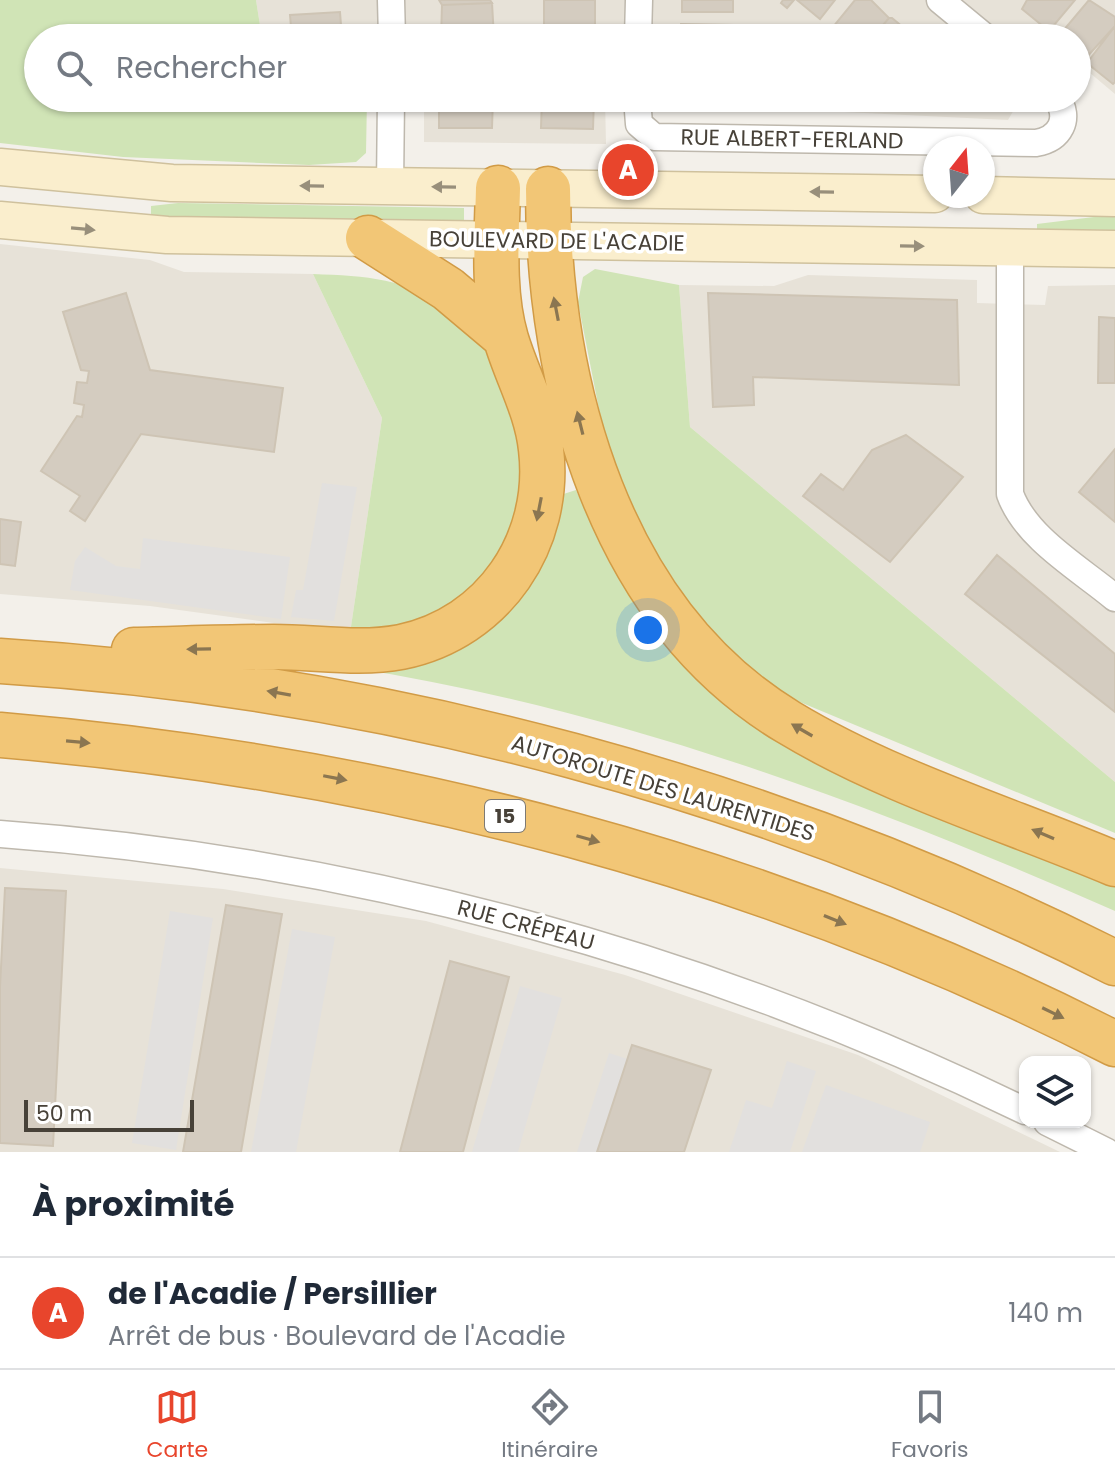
<!DOCTYPE html>
<html lang="fr">
<meta charset="utf-8">
<style>
body{margin:0;font-family:Poppins,sans-serif;background:#f2f2f3;color:#1f2937}
.controls{position:absolute;right:24px;bottom:24px;display:grid;overflow:hidden;border-radius:16px;box-shadow:0 2px 6px #0004}
.controls button{width:72px;height:72px;display:grid;place-items:center;padding:0;border:0;border-bottom:2px solid #e0e1e3;background:#fff;color:#1f2937;font:40px sans-serif}
.compass{position:absolute;left:923px;top:136px;width:72px;height:72px;border-radius:50%;background:#fff;box-shadow:0 2px 6px #0004;rotate:17deg}
.scale{position:absolute;left:24px;bottom:20px;width:170px;box-sizing:border-box;padding-left:8px;border:4px solid #474138;border-top:0;font-size:22px;line-height:28px;white-space:nowrap;color:#474138;-webkit-text-stroke:6px #fff;paint-order:stroke}
.you{position:absolute;left:648px;top:630px;width:28px;height:28px;margin:-20px;border:6px solid #fff;border-radius:50%;background:#1a73e8;box-shadow:0 0 0 12px #1a73e833}
.badge{display:grid;place-items:center;width:52px;height:52px;border-radius:50%;background:#e8452c;color:#fff;font-size:26px;font-weight:700}
.pin{position:absolute;translate:-50% -50%;border:4px solid #fff;box-shadow:0 2px 8px #0006}
.list{margin:0;padding:0;list-style:none}
h2{display:flex;justify-content:space-between;align-items:center;height:104px;margin:0;padding:0 32px;font-size:34px}
h2 small{font-size:26px;font-weight:400;color:#747a83}
.list li{display:grid;grid-template-columns:52px 1fr auto;gap:24px;align-items:center;box-sizing:border-box;height:112px;padding:0 32px;border-top:2px solid #e0e1e3}
.list b{display:block;font-size:30px;white-space:nowrap}
.list p{margin:0;font-size:26px;white-space:nowrap;color:#747a83}
.list em{font-size:26px;font-style:normal;color:#747a83}
.icon{flex:none;width:44px;height:44px;fill:none;stroke:currentColor;stroke-width:2;stroke-linecap:round;stroke-linejoin:round}
.map{position:relative;flex:none;width:1115px;height:1152px;overflow:hidden}
.search{position:absolute;background:#fff;box-shadow:0 2px 6px #0004;left:24px;right:24px;top:24px;height:88px;display:flex;align-items:center;gap:20px;box-sizing:border-box;padding:0 28px;border-radius:44px;color:#747a83;font-size:30px}
.sheet{height:216px;background:#fff}
nav{display:flex;justify-content:space-around;align-items:center;box-sizing:border-box;height:112px;border-top:2px solid #e0e1e3;background:#fff;font-size:22px;color:#747a83}
nav a{display:grid;justify-items:center;gap:4px}
nav .on{color:#e8452c}
.map>svg:first-child{display:block}
</style>
<div class="map">
<svg width="1115" height="1152" viewBox="0 0 1115 1152">
<rect width="100%" height="100%" fill="#f3f0ea"/>
<path fill="#e7e2d8" d="M256,0H1115V94L1077,62V38H262Z
M424,98H605L606,144L424,142Z
M678,98H1021L1008,120L677,104Z
M0,244L150,260L184,272L313,274L382,418L349,640L280,634L281,624L150,606L0,594Z
M808,275L977,280V303L1045,305L1048,286L1115,285V782L690,427L679,285L774,286Z
M0,868L223,889L426,921L625,975L858,1055L1060,1152H0Z"/>
<path fill="#d0e4b6" d="M0,0H256L262,38H38V98H367L366,153L356,162L309,165L123,157L0,143Z
M178,203L464,208V221L151,216V206Z
M1102,216H1115V230L1037,229V224Z
M595,269L679,285L690,427L1115,782V833L795,700L748,668L697,614L643,534L606,445L578,302L583,277Z
M313,274C367,276 406,278 452,310C463,317 472,332 480,342C546,419 538,530 462,598C433,624 386,630 349,640L382,418Z
M576,490C605,553 639,609 687,658L1115,872V911C869,803 620,710 353,668L435,649L551,498Z"/>
<path fill="#e2e0de" d="M322,483L357,487L334,621L291,617L296,590H303Z
M143,538L290,557L281,619L70,590L75,561L85,547L116,566L140,569Z
M170,911L213,918L176,1150L132,1143Z
M292,929L335,937L296,1152H251Z
M520,986L562,998L518,1152H472Z
M609,1053L649,1066L620,1152H577Z
M787,1061L816,1071L790,1152H729L746,1100L772,1108Z
M826,1085L930,1122L920,1152H802Z"/>
<path fill="#d4ccc0" stroke="#cec4b4" stroke-width="2" d="M439,0H490L492,3L442,5Z
M544,0H595V38L544,37Z
M682,0H733V12H682Z
M783,0H794L787,8L781,3Z
M797,0H835L820,19Z
M855,0H871L889,18L872,38H834L828,33Z
M1027,0H1075L1049,31L1022,9Z
M1089,0L1115,17V26L1084,60L1077,54V38H1057Z
M492,3L494,38H441L442,5Z
M340,12L342,38H292L290,15Z
M889,18H892L916,38H872Z
M681,24L733,25V38H680Z
M1115,26V82L1113,84L1087,63Z
M439,98H493L492,128H439Z
M542,98H594L593,129L541,128Z
M680,98H732V105L679,104Z
M762,98H809V101L762,100Z
M907,98H935L926,109H920Z
M126,293L150,370L283,388L274,452L141,434L85,521L70,511L80,496L41,471L77,416L82,417L84,405L74,403L77,382L87,383L89,371L81,370L63,312Z
M708,293L957,300L959,385L753,377L754,405L713,407Z
M1099,317L1115,318V383H1098Z
M906,435L963,477L890,562L803,496L821,474L843,490L872,450Z
M1115,449V522L1079,492Z
M0,519L21,522L15,566L0,564Z
M997,555L1115,654V712L965,594Z
M5,888L66,891L53,1146L0,1143V987Z
M226,905L282,914L241,1152H183Z
M450,961L509,977L463,1152H400Z
M632,1045L711,1070L684,1152H597Z"/>
<g fill="none" stroke-linecap="round" stroke-linejoin="round">
<defs>
<path id="minor" d="M391,0L392,38
M940,0L986,38
M638,38L639,0
M637,98L639,124L654,137L1036,143C1060,139 1071,119 1057,98
M390,186L391,98
M1010,247V494C1026,538 1079,568 1115,598
M0,834C356,860 705,955 1025,1111
M1047,1122L1107,1152"/>
<path id="secondary" d="M0,167L172,183L935,194
M983,195L1115,198
M0,220L167,235L1115,249"/>
<path id="motorway" d="M548,189C548,386 609,614 788,722C887,782 1008,819 1115,864
M368,238L448,289L505,337
M134,650C181,649 228,647 274,647C316,647 359,655 401,647C494,628 552,541 541,449C537,410 517,376 506,339C492,292 497,236 498,188
M0,661C384,685 771,789 1115,963
M0,735C388,768 767,866 1115,1044"/>
</defs>
<use href="#minor" stroke="#beb8ad" stroke-width="29"/>
<use href="#secondary" stroke="#cfc19d" stroke-width="39"/>
<use href="#motorway" stroke="#d19b46" stroke-width="47"/>
<use href="#minor" stroke="#fff" stroke-width="26"/>
<use href="#secondary" stroke="#faeecd" stroke-width="36"/>
<use href="#motorway" stroke="#f2c676" stroke-width="44"/>
</g>
<defs><path id="oneway-solid" d="M-6-.8H1V-3.2L6.5 0L1 3.2V.8H-6Z" transform="scale(2)"/></defs>
<g fill="#988f7b">
<use href="#oneway-solid" transform="translate(312 186) rotate(-179)"/>
<use href="#oneway-solid" transform="translate(444 187) rotate(-179)"/>
<use href="#oneway-solid" transform="translate(822 192) rotate(-179)"/>
<use href="#oneway-solid" transform="translate(83 229) rotate(5)"/>
<use href="#oneway-solid" transform="translate(912 246) rotate(1)"/>
</g>
<g fill="#8b7651">
<use href="#oneway-solid" transform="translate(556 309) rotate(-101)"/>
<use href="#oneway-solid" transform="translate(580 423) rotate(-104)"/>
<use href="#oneway-solid" transform="translate(539 509) rotate(101)"/>
<use href="#oneway-solid" transform="translate(199 649) rotate(179)"/>
<use href="#oneway-solid" transform="translate(279 693) rotate(-170)"/>
<use href="#oneway-solid" transform="translate(802 730) rotate(-150)"/>
<use href="#oneway-solid" transform="translate(78 742) rotate(5)"/>
<use href="#oneway-solid" transform="translate(335 778) rotate(11)"/>
<use href="#oneway-solid" transform="translate(1043 834) rotate(-157)"/>
<use href="#oneway-solid" transform="translate(588 839) rotate(16)"/>
<use href="#oneway-solid" transform="translate(835 920) rotate(22)"/>
<use href="#oneway-solid" transform="translate(1053 1013) rotate(26)"/>
</g>
<g text-anchor="middle" dominant-baseline="central" stroke-width="7" stroke-linejoin="round" paint-order="stroke">
<rect fill="#fff" stroke="#7e7a74" stroke-width="2" x="485" y="800" width="40" height="32" rx="6"/>
<g font-size="20" font-weight="bold" fill="#474138">
<text x="505" y="816">15</text>
</g>
<g font-size="22" fill="#474138" stroke="#fff">
<text transform="translate(792 139) rotate(1)">RUE ALBERT-FERLAND</text>
<text transform="translate(557 241) rotate(1)">BOULEVARD DE L'ACADIE</text>
<text transform="translate(663 788) rotate(17)">AUTOROUTE DES LAURENTIDES</text>
<text transform="translate(526 925) rotate(15)">RUE CRÉPEAU</text>
</g>
</g>
</svg>
<div class="controls">
<button><svg class="icon" aria-label="layers" viewBox="0 0 24 24"><path d="M12 4l9 5-9 5-9-5zM3 14l9 5 9-5"/></svg></button>
</div>
<svg class="compass" viewBox="-18 -18 36 36"><path d="M0-13l5 13h-10z" fill="#e53935"/><path d="M0 13l5-13h-10z" fill="#747a83"/></svg>
<div class="scale">50 m</div>
<div class="you"></div>
<div class="pin badge" style="left:628px;top:170px">A</div>
<div class="search"><svg class="icon" aria-label="search" viewBox="0 0 24 24"><circle cx="10" cy="10" r="6"/><path d="M15 15l6 6"/></svg>Rechercher</div>
</div>
<section class="sheet">
<h2>À proximité<small></small></h2>
<ul class="list">
<li><span class="badge">A</span><div><b>de l'Acadie / Persillier</b><p>Arrêt de bus · Boulevard de l'Acadie</p></div><em>140 m</em></li>
</ul>
</section>
<nav>
<a class="on"><svg class="icon" aria-label="map" viewBox="0 0 24 24"><path d="M3 6l6-2 6 2 6-2v14l-6 2-6-2-6 2zM9 4v14M15 6v14"/></svg>Carte</a>
<a><svg class="icon" aria-label="directions" viewBox="0 0 24 24"><path d="M12 3l9 9-9 9-9-9zM9 14v-3h6M13 9l2 2-2 2"/></svg>Itinéraire</a>
<a><svg class="icon" aria-label="saved" viewBox="0 0 24 24"><path d="M7 4h10v16l-5-4-5 4z"/></svg>Favoris</a>
</nav>
